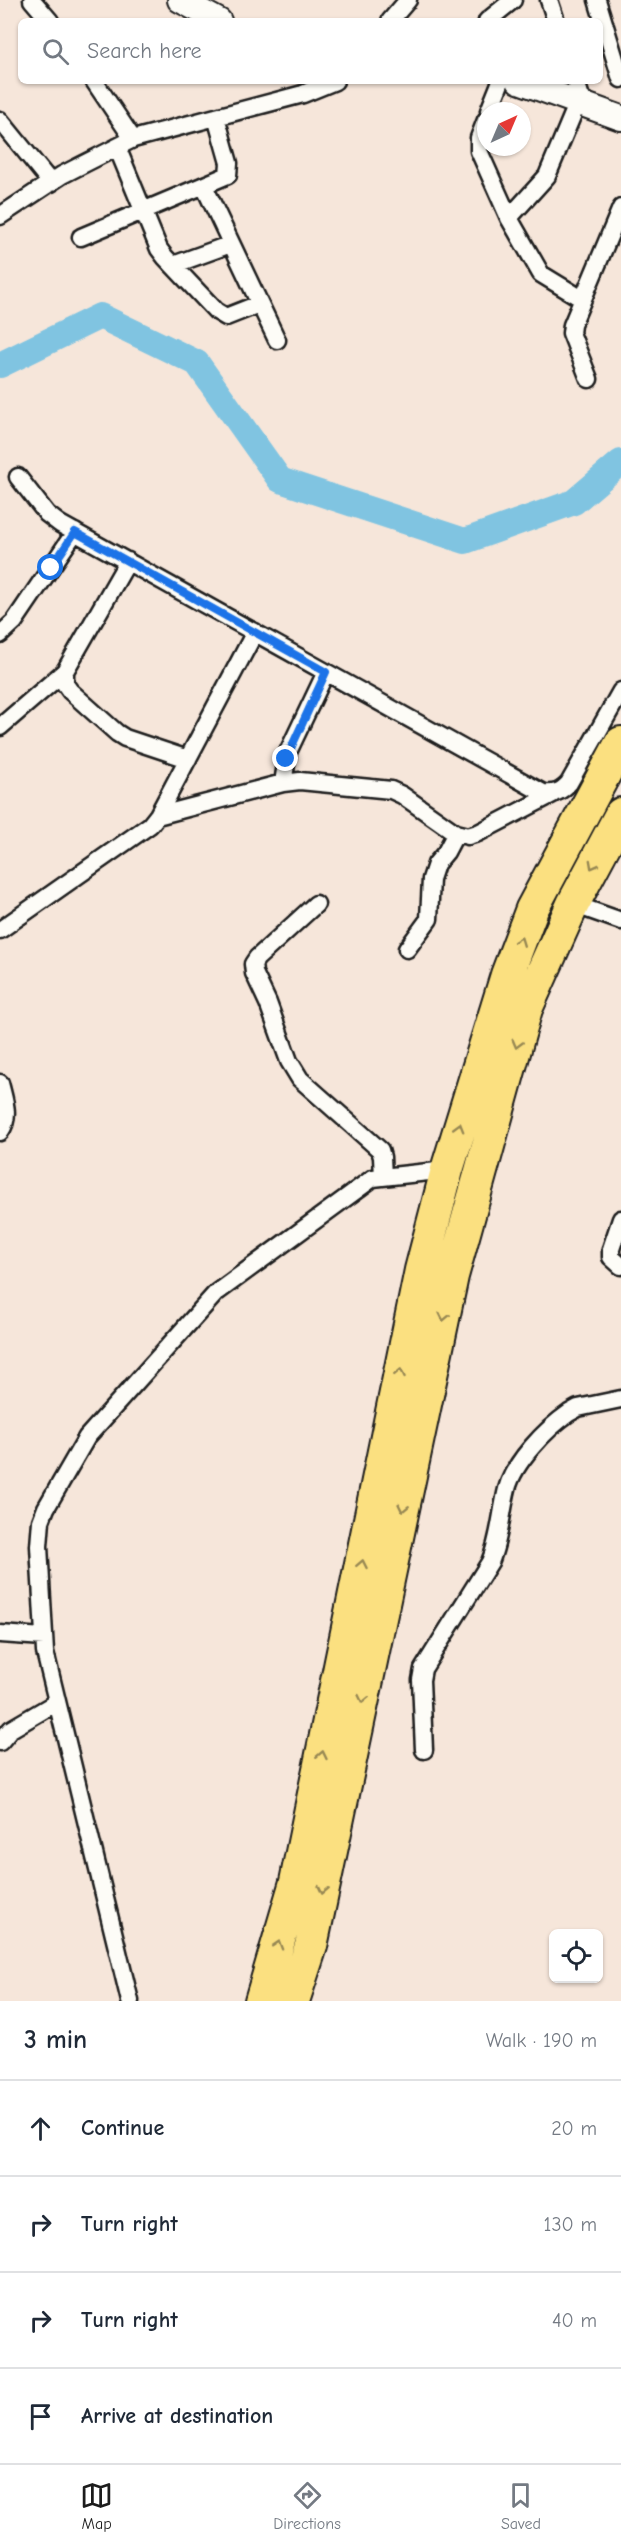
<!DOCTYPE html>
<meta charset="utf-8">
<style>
body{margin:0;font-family:"Comic Neue",sans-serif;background:#f6f6f7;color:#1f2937}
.controls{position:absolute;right:18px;bottom:18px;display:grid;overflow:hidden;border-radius:9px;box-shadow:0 2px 4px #0004}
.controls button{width:54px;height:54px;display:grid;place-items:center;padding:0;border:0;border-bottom:2px solid #e0e1e3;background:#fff;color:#1f2937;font:30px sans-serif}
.compass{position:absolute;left:477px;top:102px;width:54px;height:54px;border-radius:50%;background:#fff;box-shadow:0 2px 4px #0004;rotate:44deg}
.stop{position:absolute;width:18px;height:18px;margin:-14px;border:4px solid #1a73e8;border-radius:50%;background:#fff}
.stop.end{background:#1a73e8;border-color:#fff;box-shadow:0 2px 6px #0008}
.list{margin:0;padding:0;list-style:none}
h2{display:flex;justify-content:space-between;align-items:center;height:78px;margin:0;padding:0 24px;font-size:26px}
h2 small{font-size:20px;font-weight:400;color:#747a83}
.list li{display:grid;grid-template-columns:39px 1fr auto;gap:18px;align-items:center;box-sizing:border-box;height:96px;padding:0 24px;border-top:2px solid #e0e1e3}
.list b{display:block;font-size:22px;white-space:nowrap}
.list em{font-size:20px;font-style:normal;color:#747a83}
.icon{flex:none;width:33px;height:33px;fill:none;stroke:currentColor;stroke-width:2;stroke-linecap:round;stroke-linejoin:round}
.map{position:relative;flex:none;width:621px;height:2001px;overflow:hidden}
.search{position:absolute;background:#fff;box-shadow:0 2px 4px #0004;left:18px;right:18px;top:18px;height:66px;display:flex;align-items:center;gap:15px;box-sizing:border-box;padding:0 21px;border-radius:9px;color:#747a83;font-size:22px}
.sheet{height:462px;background:#fff}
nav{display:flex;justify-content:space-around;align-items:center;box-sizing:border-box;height:84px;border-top:2px solid #e0e1e3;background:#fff;font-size:16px;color:#747a83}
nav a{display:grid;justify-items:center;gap:3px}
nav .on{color:#1c1c1c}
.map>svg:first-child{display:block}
</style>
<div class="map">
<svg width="621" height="2001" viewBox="0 0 621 2001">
<rect width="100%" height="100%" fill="#f6e6da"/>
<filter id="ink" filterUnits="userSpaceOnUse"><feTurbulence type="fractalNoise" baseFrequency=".0167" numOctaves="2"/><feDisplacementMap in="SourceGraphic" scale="12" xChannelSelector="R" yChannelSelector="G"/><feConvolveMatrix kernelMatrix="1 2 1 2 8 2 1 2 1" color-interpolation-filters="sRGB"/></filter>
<g filter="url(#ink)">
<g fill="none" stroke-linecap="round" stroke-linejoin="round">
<path stroke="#80c4e1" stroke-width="26" d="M0,365L100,316L197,363L280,480L465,541L574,502L621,462"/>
<defs>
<path id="street" d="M32,0L50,21
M549,0L556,21
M597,0L621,79
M390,21L408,0
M487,21L513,0
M94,81L133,139
M576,81L583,104
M489,111L501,81
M0,120L51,183
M486,120L479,138V151L509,218L541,274L582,299
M117,147L159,249L165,257L216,311L226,317L259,304
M204,186L277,340
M0,216L62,175L133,139L303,94L335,81
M509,218L547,176L578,102
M81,237L228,175L229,163L216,117
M173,265L231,244
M589,379L571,333L572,325L621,208
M18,477L47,514L60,524L543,793C555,794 561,792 569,783L621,691
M128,561L65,671V684L70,691L117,733L125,738L188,759
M0,635L14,622L75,532
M0,727L65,671
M283,783L288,752L326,672
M157,816L283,783L300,781L391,790L402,795L456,833L468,836L478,833L553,794
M316,904L257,958L253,964L254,973L268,1003L289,1061L300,1079L380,1150L382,1157L383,1177
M573,904L621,921
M0,930L150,825L158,815L255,632
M407,949L429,919L431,879L436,864L446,852L456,833
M0,1083C4,1100 11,1117 0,1132
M621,1219L611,1249V1257L621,1266
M0,1634L44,1637
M0,1742L11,1729L57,1702
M424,1750L421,1680L423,1669L490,1562C500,1539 501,1513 507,1489C514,1462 546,1429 569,1413L578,1408L621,1399
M130,2001L45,1652L39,1546L41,1521L46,1508L87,1437L216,1293L373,1178L447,1170"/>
<path id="secondary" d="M180,0L219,21
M519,81L621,118"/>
<path id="highway" d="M261,2001L296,1882L421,1270L447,1170L507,975L532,909L621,743
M293,2001L311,1946L452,1276L526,1009L573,904L621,814"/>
</defs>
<use href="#street" stroke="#1c1c1c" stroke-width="21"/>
<use href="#secondary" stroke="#1c1c1c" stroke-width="28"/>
<use href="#highway" stroke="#1c1c1c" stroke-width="36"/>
<use href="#street" stroke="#fdfcf7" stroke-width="16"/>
<use href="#secondary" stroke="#fdfcf7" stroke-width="24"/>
<use href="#highway" stroke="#fbe080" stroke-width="32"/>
</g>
<defs><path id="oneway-chevron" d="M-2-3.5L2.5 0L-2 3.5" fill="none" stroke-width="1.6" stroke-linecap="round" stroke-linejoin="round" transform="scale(1.5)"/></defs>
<g stroke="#978853">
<use href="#oneway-chevron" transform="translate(593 865) rotate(118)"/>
<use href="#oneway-chevron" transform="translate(520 941) rotate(-69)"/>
<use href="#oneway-chevron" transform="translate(517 1044) rotate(105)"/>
<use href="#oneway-chevron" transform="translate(459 1127) rotate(-74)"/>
<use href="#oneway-chevron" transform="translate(444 1317) rotate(102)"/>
<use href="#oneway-chevron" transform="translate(400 1373) rotate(-79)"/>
<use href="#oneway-chevron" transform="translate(403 1508) rotate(102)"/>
<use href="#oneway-chevron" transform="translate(362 1564) rotate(-79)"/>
<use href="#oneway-chevron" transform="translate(363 1699) rotate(102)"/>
<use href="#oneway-chevron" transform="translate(322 1755) rotate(-78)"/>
<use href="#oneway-chevron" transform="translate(323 1890) rotate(102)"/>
<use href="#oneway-chevron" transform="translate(278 1945) rotate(-73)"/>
</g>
</g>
<g fill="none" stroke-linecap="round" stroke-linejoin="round" filter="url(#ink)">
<path stroke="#1a73e8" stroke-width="8" d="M51,568L75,532L326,672L286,759"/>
</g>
</svg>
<div class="controls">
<button><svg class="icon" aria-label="locate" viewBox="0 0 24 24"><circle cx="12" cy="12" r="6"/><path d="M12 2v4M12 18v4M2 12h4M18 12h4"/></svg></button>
</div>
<svg class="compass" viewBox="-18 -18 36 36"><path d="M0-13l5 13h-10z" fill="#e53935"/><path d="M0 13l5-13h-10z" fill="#747a83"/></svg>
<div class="stop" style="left:51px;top:568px"></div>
<div class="stop end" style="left:286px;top:759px"></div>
<div class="search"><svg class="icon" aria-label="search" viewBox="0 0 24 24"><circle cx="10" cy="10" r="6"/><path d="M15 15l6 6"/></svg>Search here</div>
</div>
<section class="sheet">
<h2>3 min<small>Walk · 190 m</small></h2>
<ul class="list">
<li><svg class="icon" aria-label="ahead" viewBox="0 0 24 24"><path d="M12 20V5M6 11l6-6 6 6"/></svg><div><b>Continue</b></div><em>20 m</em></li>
<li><svg class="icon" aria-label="right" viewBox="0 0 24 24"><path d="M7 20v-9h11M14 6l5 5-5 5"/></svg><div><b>Turn right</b></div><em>130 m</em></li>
<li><svg class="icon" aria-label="right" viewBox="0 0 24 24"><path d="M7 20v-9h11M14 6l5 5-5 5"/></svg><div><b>Turn right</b></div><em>40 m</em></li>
<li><svg class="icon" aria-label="arrive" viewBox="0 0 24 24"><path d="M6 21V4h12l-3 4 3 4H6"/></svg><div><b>Arrive at destination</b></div></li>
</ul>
</section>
<nav>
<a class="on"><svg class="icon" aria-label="map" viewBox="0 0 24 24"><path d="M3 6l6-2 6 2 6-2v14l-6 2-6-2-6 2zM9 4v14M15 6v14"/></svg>Map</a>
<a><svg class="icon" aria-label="directions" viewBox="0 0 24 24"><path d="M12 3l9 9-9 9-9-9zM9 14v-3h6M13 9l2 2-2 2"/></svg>Directions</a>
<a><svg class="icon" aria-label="saved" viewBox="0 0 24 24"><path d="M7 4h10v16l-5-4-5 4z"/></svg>Saved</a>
</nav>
